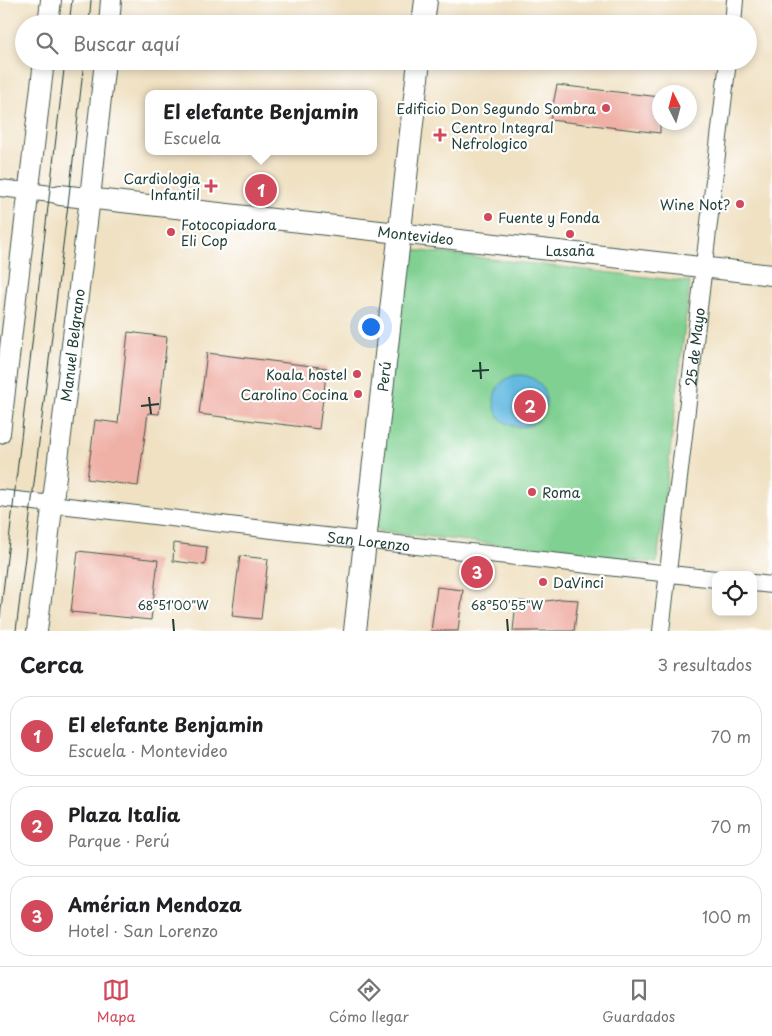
<!DOCTYPE html>
<html lang="es">
<meta charset="utf-8">
<style>
body{margin:0;font-family:"Playpen Sans",sans-serif;background:#f2f2f2;color:#202124}
.controls{position:absolute;right:15px;bottom:15px;display:grid;overflow:hidden;border-radius:10px;box-shadow:0 2px 8px #0003}
.controls button{width:45px;height:45px;display:grid;place-items:center;padding:0;border:0;border-bottom:1px solid #e0e0e0;background:#fff;color:#202124;font:25px sans-serif}
.compass{position:absolute;left:652px;top:85px;width:45px;height:45px;border-radius:50%;background:#fff;box-shadow:0 2px 8px #0003;rotate:354deg}
.you{position:absolute;left:370px;top:326px;width:18px;height:18px;margin:-12px;border:4px solid #fff;border-radius:50%;background:#1a73e8;box-shadow:0 0 0 8px #1a73e833}
.badge{display:grid;place-items:center;width:32px;height:32px;border-radius:50%;background:#d1495b;color:#fff;font-size:16px;font-weight:700}
.pin{position:absolute;translate:-50% -50%;border:2px solid #fff;box-shadow:0 1px 5px #0006}
.popup{position:absolute;left:145px;top:90px;width:232px;height:65px;box-sizing:border-box;display:grid;place-content:center;border-radius:10px;background:#fff;filter:drop-shadow(0 1px 4px #0005);font-size:16px;white-space:nowrap;color:#757577}
.popup b{font-size:19px;color:#202124}
.popup::after{content:'';position:absolute;left:50%;top:100%;margin-left:-10px;border:10px solid transparent;border-top-color:#fff}
.list{margin:0;padding:0;list-style:none}
h2{display:flex;justify-content:space-between;align-items:center;height:65px;margin:0;padding:0 20px;font-size:21px}
h2 small{font-size:16px;font-weight:400;color:#757577}
.list li{display:grid;grid-template-columns:32px 1fr auto;gap:15px;align-items:center;box-sizing:border-box;height:80px;margin:0 10px 10px;padding:0 10px;border:1px solid #e0e0e0;border-radius:20px}
.list b{display:block;font-size:19px;white-space:nowrap}
.list p{margin:0;font-size:16px;white-space:nowrap;color:#757577}
.list em{font-size:16px;font-style:normal;color:#757577}
.icon{flex:none;width:28px;height:28px;fill:none;stroke:currentColor;stroke-width:2;stroke-linecap:round;stroke-linejoin:round}
.map{position:relative;flex:none;width:772px;height:631px;overflow:hidden}
.search{position:absolute;background:#fff;box-shadow:0 2px 8px #0003;left:15px;right:15px;top:15px;height:55px;display:flex;align-items:center;gap:12px;box-sizing:border-box;padding:0 18px;border-radius:28px;color:#757577;font-size:19px}
.sheet{height:335px;background:#fff}
nav{display:flex;justify-content:space-around;align-items:center;box-sizing:border-box;height:70px;border-top:1px solid #e0e0e0;background:#fff;font-size:14px;color:#757577}
nav a{display:grid;justify-items:center;gap:2px}
nav .on{color:#d1495b}
.map>svg:first-child{display:block}
</style>
<div class="map">
<svg width="772" height="631" viewBox="0 0 772 631">
<rect width="100%" height="100%" fill="#fff"/>
<filter id="ink" filterUnits="userSpaceOnUse"><feTurbulence type="fractalNoise" baseFrequency=".02" numOctaves="2"/><feDisplacementMap in="SourceGraphic" scale="10" xChannelSelector="R" yChannelSelector="G"/><feConvolveMatrix kernelMatrix="1 2 1 2 8 2 1 2 1" color-interpolation-filters="sRGB"/></filter>
<filter id="wash" filterUnits="userSpaceOnUse"><feTurbulence type="fractalNoise" baseFrequency=".0096" numOctaves="4" result="noise"/><feDisplacementMap in="SourceGraphic" scale="20" xChannelSelector="R" yChannelSelector="G"/><feGaussianBlur stdDeviation="1.12" result="paint"/><feColorMatrix in="noise" values="0 0 0 0 0 0 0 0 0 0 0 0 0 0 0 0 0 1.4 0 .05"/><feComposite in="paint" operator="in"/></filter>
<g filter="url(#wash)">
<rect width="100%" height="100%" fill="#f0e1c3"/>
<path fill="#80d091" stroke="#508662" d="M404,249L690,282L657,563L371,530Z"/>
<path fill="#64b9e0" stroke="#427b8a" d="M494 401a26 26 0 1 1 52 0a26 26 0 1 1-52 0Z"/>
<g id="blocks">
<path fill="#efb0a6" d="M557,85L660,97V133L550,120Z
M128,332L167,337L159,414L148,413L138,486L87,479L95,420L118,423Z
M207,353L327,368L319,429L199,414Z
M174,543L207,547L205,565L173,561Z
M78,551L158,560L151,620L71,612Z
M240,556L268,559L261,619L232,616Z
M437,587L463,590L458,631H431Z
M561,599L578,600L574,631H513L516,601L539,602Z"/>
</g>
</g>
<g filter="url(#ink)">
<use href="#blocks" fill-opacity="0" stroke="#3e5649" stroke-width="1"/>
<g fill="none" stroke-linecap="round" stroke-linejoin="round">
<defs>
<g id="minor">
<path d="M733,24L735,0"/>
<path d="M0,188L60,195"/>
<path id="s1" d="M0,498L298,533L716,579"/>
<path d="M753,583L772,585"/>
<path id="s2" d="M661,631L728,61"/>
</g>
<g id="tertiary">
<path d="M48,24L51,0"/>
<path d="M109,24L111,0"/>
<path id="s3" d="M60,195L772,275"/>
<path d="M0,433L44,61"/>
<path id="s4" d="M37,631L90,198L105,61"/>
</g>
<g id="secondary">
<path d="M423,24L426,0"/>
<path id="s5" d="M355,631L419,61"/>
</g>
</defs>
<use href="#minor" stroke="#3e5649" stroke-width="18"/>
<use href="#tertiary" stroke="#3e5649" stroke-width="22"/>
<use href="#secondary" stroke="#3e5649" stroke-width="24"/>
<use href="#minor" stroke="#fff" stroke-width="16"/>
<use href="#tertiary" stroke="#fff" stroke-width="20"/>
<use href="#secondary" stroke="#fff" stroke-width="22"/>
<path stroke="#1f3d34" stroke-width="1" d="M69,24L72,0
M89,24L91,0
M0,618L65,61
M16,631L69,196L84,61"/>
</g>
</g>
<path fill="none" stroke="#1f3d34" stroke-width="2" d="M480,362L481,379M472,371L489,370M149,397L151,414M141,406L159,404M173,619L174,631M507,619L508,631"/>
<g fill="#d1495b" stroke="#fff" stroke-width="2">
<circle cx="606" cy="108" r="5"/>
<path d="M437.5 127.5h5v5h5v5h-5v5h-5v-5h-5v-5h5z"/>
<path d="M208.5 178.5h5v5h5v5h-5v5h-5v-5h-5v-5h5z"/>
<circle cx="740" cy="204" r="5"/>
<circle cx="488" cy="217" r="5"/>
<circle cx="171" cy="232" r="5"/>
<circle cx="570" cy="234" r="5"/>
<circle cx="357" cy="374" r="5"/>
<circle cx="358" cy="394" r="5"/>
<circle cx="532" cy="492" r="5"/>
<circle cx="543" cy="582" r="5"/>
</g>
<g text-anchor="middle" dominant-baseline="central" stroke-width="4.5" stroke-linejoin="round" paint-order="stroke">
<g font-size="14" fill="#1f3d34" stroke="#fff" text-anchor="end">
<text x="596" y="108">Edificio Don Segundo Sombra</text>
<text x="451" y="127" text-anchor="start">Centro Integral<tspan x="451" dy="16">Nefrologico</tspan></text>
<text x="200" y="178">Cardiologia<tspan x="200" dy="16">Infantil</tspan></text>
<text x="730" y="204">Wine Not?</text>
<text x="498" y="217" text-anchor="start">Fuente y Fonda</text>
<text x="181" y="224" text-anchor="start">Fotocopiadora<tspan x="181" dy="16">Eli Cop</tspan></text>
<text x="570" y="250" text-anchor="middle">Lasaña</text>
<text x="347" y="374">Koala hostel</text>
<text x="348" y="394">Carolino Cocina</text>
<text x="542" y="492" text-anchor="start">Roma</text>
<text x="553" y="582" text-anchor="start">DaVinci</text>
</g>
<g font-size="14" fill="#1f3d34" stroke="#fff">
<text stroke="none"><textPath href="#s3" startOffset="358">Montevideo</textPath></text>
<text stroke="none"><textPath href="#s4" startOffset="288">Manuel Belgrano</textPath></text>
<text stroke="none"><textPath href="#s2" startOffset="286">25 de Mayo</textPath></text>
<text stroke="none"><textPath href="#s5" startOffset="256">Perú</textPath></text>
<text stroke="none"><textPath href="#s1" startOffset="371">San Lorenzo</textPath></text>
</g>
</g>
<g font-size="12" text-anchor="middle" fill="#1f3d34" stroke="#fff" stroke-width="4.5" stroke-linejoin="round" paint-order="stroke">
<text x="173" y="610">68°51'00"W</text>
<text x="507" y="610">68°50'55"W</text>
</g>
</svg>
<div class="controls">
<button><svg class="icon" aria-label="locate" viewBox="0 0 24 24"><circle cx="12" cy="12" r="6"/><path d="M12 2v4M12 18v4M2 12h4M18 12h4"/></svg></button>
</div>
<svg class="compass" viewBox="-18 -18 36 36"><path d="M0-13l5 13h-10z" fill="#e53935"/><path d="M0 13l5-13h-10z" fill="#757577"/></svg>
<div class="you"></div>
<div class="pin badge" style="left:261px;top:190px">1</div>
<div class="popup"><b>El elefante Benjamin</b>Escuela</div>
<div class="pin badge" style="left:530px;top:406px">2</div>
<div class="pin badge" style="left:477px;top:572px">3</div>
<div class="search"><svg class="icon" aria-label="search" viewBox="0 0 24 24"><circle cx="10" cy="10" r="6"/><path d="M15 15l6 6"/></svg>Buscar aquí</div>
</div>
<section class="sheet">
<h2>Cerca<small>3 resultados</small></h2>
<ul class="list">
<li><span class="badge">1</span><div><b>El elefante Benjamin</b><p>Escuela · Montevideo</p></div><em>70 m</em></li>
<li><span class="badge">2</span><div><b>Plaza Italia</b><p>Parque · Perú</p></div><em>70 m</em></li>
<li><span class="badge">3</span><div><b>Amérian Mendoza</b><p>Hotel · San Lorenzo</p></div><em>100 m</em></li>
</ul>
</section>
<nav>
<a class="on"><svg class="icon" aria-label="map" viewBox="0 0 24 24"><path d="M3 6l6-2 6 2 6-2v14l-6 2-6-2-6 2zM9 4v14M15 6v14"/></svg>Mapa</a>
<a><svg class="icon" aria-label="directions" viewBox="0 0 24 24"><path d="M12 3l9 9-9 9-9-9zM9 14v-3h6M13 9l2 2-2 2"/></svg>Cómo llegar</a>
<a><svg class="icon" aria-label="saved" viewBox="0 0 24 24"><path d="M7 4h10v16l-5-4-5 4z"/></svg>Guardados</a>
</nav>
